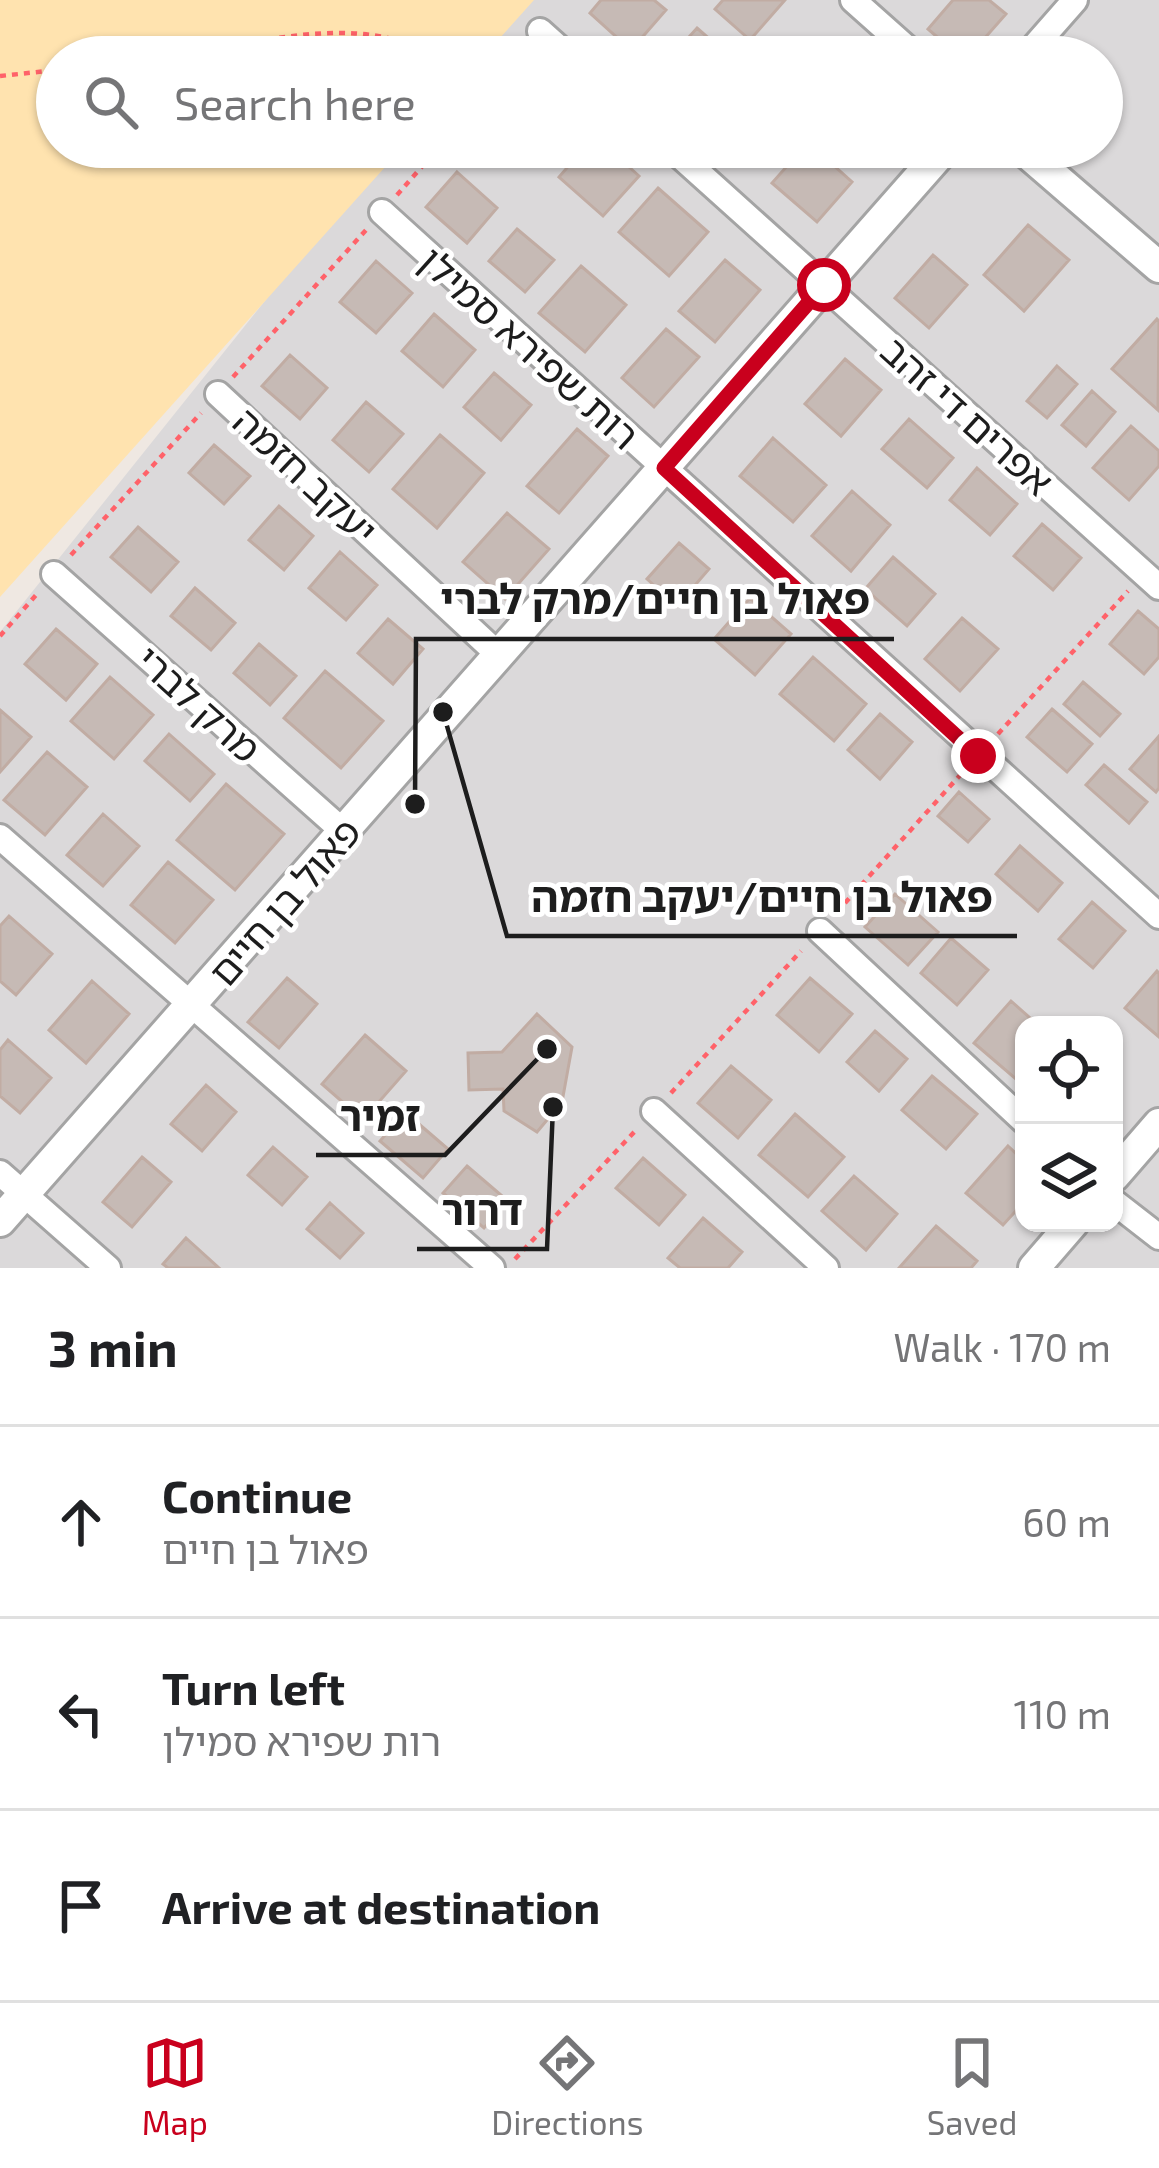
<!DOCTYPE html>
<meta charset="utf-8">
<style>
body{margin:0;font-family:"Exo 2","Noto Sans Hebrew",sans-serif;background:#f6f6f6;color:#202124}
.controls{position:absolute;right:36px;bottom:36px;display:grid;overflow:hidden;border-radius:24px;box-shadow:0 3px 9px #0004}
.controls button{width:108px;height:108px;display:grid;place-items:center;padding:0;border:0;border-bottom:3px solid #e0e0e0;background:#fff;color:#202124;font:60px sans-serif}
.stop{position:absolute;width:36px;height:36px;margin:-27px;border:9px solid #c9001d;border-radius:50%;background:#fff}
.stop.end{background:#c9001d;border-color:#fff;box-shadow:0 3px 12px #0008}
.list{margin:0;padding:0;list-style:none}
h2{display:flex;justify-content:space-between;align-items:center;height:156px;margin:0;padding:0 48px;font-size:51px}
h2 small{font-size:39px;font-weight:400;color:#757577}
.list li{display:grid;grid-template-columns:78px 1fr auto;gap:36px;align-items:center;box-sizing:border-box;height:192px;padding:0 48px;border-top:3px solid #e0e0e0}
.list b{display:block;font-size:45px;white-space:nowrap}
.list p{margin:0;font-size:39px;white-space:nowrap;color:#757577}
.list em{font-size:39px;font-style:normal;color:#757577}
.icon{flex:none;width:66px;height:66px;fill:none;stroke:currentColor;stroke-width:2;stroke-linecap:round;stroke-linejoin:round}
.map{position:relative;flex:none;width:1159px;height:1268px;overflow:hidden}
.search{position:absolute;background:#fff;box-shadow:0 3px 9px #0004;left:36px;right:36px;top:36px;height:132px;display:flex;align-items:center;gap:30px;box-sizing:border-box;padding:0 42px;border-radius:66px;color:#757577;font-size:45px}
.sheet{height:732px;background:#fff}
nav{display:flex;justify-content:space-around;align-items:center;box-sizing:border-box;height:168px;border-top:3px solid #e0e0e0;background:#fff;font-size:33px;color:#757577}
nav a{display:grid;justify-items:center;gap:6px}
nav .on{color:#c9001d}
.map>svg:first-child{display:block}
</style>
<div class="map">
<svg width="1159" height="1268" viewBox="0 0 1159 1268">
<rect width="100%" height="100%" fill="#efe8e2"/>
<path fill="#dbd9da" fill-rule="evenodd" d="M506,0H1159V1268H0V632L388,147H1102V57H460ZM1024,1025H1114V1223H1024Z"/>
<path fill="#ffe3af" d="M0,0H534L483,57H57V147H403L0,597Z"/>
<path fill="#c6bab5" stroke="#c1aca3" stroke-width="3" d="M601,0H654L666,10L631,50L590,13Z
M723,0H785L750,40L715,9Z
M953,0H989L1006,14L968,57H960L928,29Z
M697,28L730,57H671Z
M585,147H607L639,176L603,216L559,177Z
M804,147H813L852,182L817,222L772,183Z
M457,172L497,208L467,243L426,207Z
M658,188L708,232L669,276L619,232Z
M1028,225L1069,260L1024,311L984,275Z
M517,229L554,260L525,292L489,261Z
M933,255L967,285L929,328L895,298Z
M725,260L760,290L715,342L679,311Z
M376,261L412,293L376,333L340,302Z
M581,266L626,305L585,352L539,313Z
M434,314L475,350L443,387L402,351Z
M1157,319L1159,321L1158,410L1112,369Z
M666,329L699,357L654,407L622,378Z
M290,355L327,388L300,419L262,386Z
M845,359L881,390L841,436L805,404Z
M1057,366L1077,384L1047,418L1027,401Z
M494,373L531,405L501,440L464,407Z
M1092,391L1115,412L1086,446L1062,425Z
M366,402L403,434L369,472L333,440Z
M909,419L953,458L927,488L882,449Z
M1131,426L1159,451V466L1129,500L1093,468Z
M577,429L608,456L559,513L527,486Z
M440,435L484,473L437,528L393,489Z
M773,438L826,485L793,522L740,476Z
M214,445L250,476L224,504L189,473Z
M977,468L1017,504L990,535L950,500Z
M852,491L890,525L851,571L812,536Z
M279,506L313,536L284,570L249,540Z
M507,513L549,549L505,599L463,562Z
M1042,524L1081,558L1053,590L1014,556Z
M138,527L178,562L151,592L111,557Z
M679,543L709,569L677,606L647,579Z
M340,552L377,585L346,620L309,588Z
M893,557L935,594L907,626L865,589Z
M195,588L235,623L211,650L171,616Z
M750,598L791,634L755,675L714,639Z
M1138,611L1159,629V657L1144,674L1110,644Z
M962,618L998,649L960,691L925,659Z
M388,619L423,649L393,684L358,653Z
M56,629L97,664L66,700L25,664Z
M259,644L296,676L270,705L234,673Z
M813,657L866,704L834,741L780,694Z
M325,671L383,721L341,768L284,718Z
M110,677L153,715L114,759L71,721Z
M1083,682L1120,714L1100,736L1064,704Z
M1052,709L1092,744L1067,772L1027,737Z
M0,710L31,737L0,772Z
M880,714L912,742L880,779L848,750Z
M169,734L214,774L190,801L145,761Z
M1159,736V788L1156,792L1130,769Z
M47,752L87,787L45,835L4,800Z
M1104,765L1147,802L1129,823L1086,785Z
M226,784L284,834L235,890L177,840Z
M959,792L989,819L968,842L938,816Z
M103,814L139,846L103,886L67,855Z
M1020,846L1062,883L1038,911L996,874Z
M168,862L213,900L175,943L131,905Z
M895,894L938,932L908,965L865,927Z
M1092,902L1125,931L1093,968L1059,939Z
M9,916L52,954L16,995L0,981V926Z
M951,938L988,970L957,1005L921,973Z
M1157,971L1159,973V1037L1125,1008Z
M287,978L317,1004L279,1048L248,1022Z
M810,978L852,1014L819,1052L777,1015Z
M92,981L129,1014L86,1063L49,1030Z
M1011,1001L1038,1025H1024V1086L974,1043Z
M537,1014L572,1047L562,1102L537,1132L504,1111L503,1089L469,1090L468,1053L502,1052Z
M875,1031L907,1059L879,1091L847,1062Z
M365,1035L406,1071L363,1120L322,1084Z
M8,1040L51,1078L20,1113L0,1096V1050Z
M731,1066L771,1100L738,1138L698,1103Z
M932,1076L977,1114L946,1149L902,1110Z
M206,1085L236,1112L202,1151L171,1124Z
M405,1112L448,1149L423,1178L380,1141Z
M795,1114L844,1157L808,1197L759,1155Z
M1008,1146L1024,1161V1202L1003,1225L966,1193Z
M273,1147L307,1177L282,1205L248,1175Z
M142,1157L171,1182L132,1227L103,1202Z
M643,1158L685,1195L659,1225L616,1188Z
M467,1166L508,1201L484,1228L443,1193Z
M854,1176L897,1214L866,1250L822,1211Z
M330,1203L363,1233L340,1258L307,1229Z
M703,1218L742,1252L728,1268H680L668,1258Z
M936,1226L977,1261L971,1268H899Z
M186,1238L219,1268H168L163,1264Z"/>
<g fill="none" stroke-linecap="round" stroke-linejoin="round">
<defs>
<path id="minor" d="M853,0L917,57
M540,31L569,57
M1025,57L1075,0
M670,147L1159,587
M382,212L1159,916
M218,394L499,655
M54,574L344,832
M0,837L492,1268
M820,931L1024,1121
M654,1111L826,1268
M0,1173L108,1268
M1114,1202L1159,1237"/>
<path id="tertiary" d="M1020,147L1159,267
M1114,1176L1159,1124
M0,1221L946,147
M1034,1268L1073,1223"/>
</defs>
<use href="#minor" stroke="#a4a4a4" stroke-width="30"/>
<use href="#tertiary" stroke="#a4a4a4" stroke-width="36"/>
<path stroke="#ff6269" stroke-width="4.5" stroke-dasharray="6 6" stroke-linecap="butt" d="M173,57C254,44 361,10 434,57
M0,76L57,70
M397,195L439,147
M233,377L366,230
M71,555L201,413
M0,636L36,595
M998,734L1128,591
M837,912L962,773
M671,1093L801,951
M515,1259L638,1128"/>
<use href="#minor" stroke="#fff" stroke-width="24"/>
<use href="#tertiary" stroke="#fff" stroke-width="30"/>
</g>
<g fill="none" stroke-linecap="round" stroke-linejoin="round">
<path stroke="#c9001d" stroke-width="15" d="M824,285L664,468L978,756"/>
</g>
<g text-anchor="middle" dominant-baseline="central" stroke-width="10" stroke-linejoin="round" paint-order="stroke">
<g font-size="39" fill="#1d1d1d" stroke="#fff">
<text transform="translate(530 347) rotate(42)">רות שפירא סמילן</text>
<text transform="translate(968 415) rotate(42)">אפרים די זהב</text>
<text transform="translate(306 475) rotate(43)">יעקב חזמה</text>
<text transform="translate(199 703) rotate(42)">מרק לברי</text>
<text transform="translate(284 901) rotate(-49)">פאול בן חיים</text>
</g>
</g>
<path fill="none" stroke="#1d1d1d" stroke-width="4.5" d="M415 804L416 639H894M443 712L507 936H1017M547 1049L445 1155H316M553 1107L547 1249H417"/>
<g fill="#1d1d1d" stroke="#fff" stroke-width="4.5">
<circle cx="415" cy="804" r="12"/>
<circle cx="443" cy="712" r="12"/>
<circle cx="547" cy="1049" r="12"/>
<circle cx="553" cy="1107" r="12"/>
</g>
<g font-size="42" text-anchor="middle" font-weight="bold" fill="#1d1d1d" stroke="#fff" stroke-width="10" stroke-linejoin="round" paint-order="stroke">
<text x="655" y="614">פאול בן חיים/מרק לברי</text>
<text x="762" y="912">פאול בן חיים/יעקב חזמה</text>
<text x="380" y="1131">זמיר</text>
<text x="482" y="1225">דרור</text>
</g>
</svg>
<div class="controls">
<button><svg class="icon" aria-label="locate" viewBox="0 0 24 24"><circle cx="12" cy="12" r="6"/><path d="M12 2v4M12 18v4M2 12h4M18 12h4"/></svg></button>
<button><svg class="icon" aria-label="layers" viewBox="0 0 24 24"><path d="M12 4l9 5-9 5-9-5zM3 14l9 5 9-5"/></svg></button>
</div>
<div class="stop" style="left:824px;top:285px"></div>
<div class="stop end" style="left:978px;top:756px"></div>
<div class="search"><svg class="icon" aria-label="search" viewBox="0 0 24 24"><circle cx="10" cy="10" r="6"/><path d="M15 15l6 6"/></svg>Search here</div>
</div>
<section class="sheet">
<h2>3 min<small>Walk · 170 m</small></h2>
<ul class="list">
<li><svg class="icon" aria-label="ahead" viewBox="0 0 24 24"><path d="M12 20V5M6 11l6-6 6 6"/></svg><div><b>Continue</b><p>פאול בן חיים</p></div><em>60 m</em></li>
<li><svg class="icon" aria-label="left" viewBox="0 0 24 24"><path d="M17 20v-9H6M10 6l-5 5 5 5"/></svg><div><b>Turn left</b><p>רות שפירא סמילן</p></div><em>110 m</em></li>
<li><svg class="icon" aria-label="arrive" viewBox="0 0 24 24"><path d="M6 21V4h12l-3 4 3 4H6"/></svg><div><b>Arrive at destination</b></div></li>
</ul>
</section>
<nav>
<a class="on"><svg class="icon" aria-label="map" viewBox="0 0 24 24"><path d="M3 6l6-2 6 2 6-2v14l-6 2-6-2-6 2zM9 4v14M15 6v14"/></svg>Map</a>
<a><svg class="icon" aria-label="directions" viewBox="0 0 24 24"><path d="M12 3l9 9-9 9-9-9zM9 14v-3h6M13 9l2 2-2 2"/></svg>Directions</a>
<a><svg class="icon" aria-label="saved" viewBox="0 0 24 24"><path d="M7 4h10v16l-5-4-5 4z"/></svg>Saved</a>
</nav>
